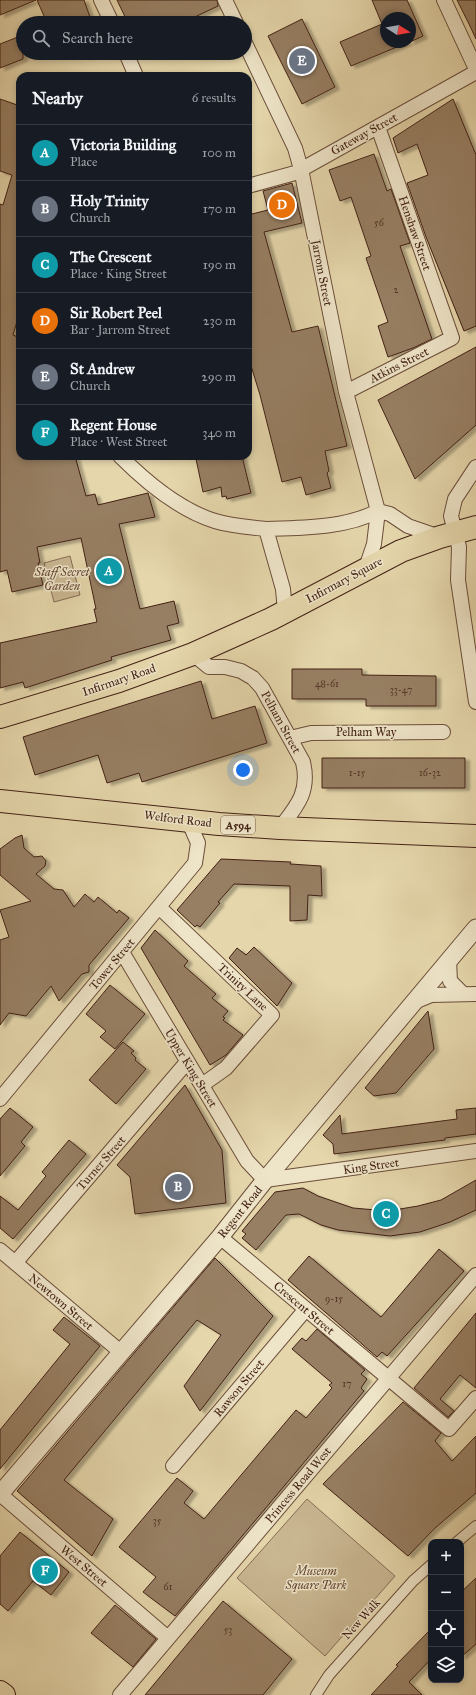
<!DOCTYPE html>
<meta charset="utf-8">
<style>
body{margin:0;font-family:"IM FELL Great Primer",serif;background:#20242c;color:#f1f3f6}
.controls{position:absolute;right:12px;bottom:12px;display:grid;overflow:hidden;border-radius:8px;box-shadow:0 2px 6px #0003}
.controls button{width:36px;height:36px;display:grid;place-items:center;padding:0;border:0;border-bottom:1px solid #363941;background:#171b24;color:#f1f3f6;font:20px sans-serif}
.compass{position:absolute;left:380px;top:12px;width:36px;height:36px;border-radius:50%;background:#171b24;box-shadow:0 2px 6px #0003;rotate:101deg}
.you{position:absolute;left:243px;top:770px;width:14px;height:14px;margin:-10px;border:3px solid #fff;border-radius:50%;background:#1a73e8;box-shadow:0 0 0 6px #1a73e833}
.badge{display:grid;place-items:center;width:26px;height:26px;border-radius:50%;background:#d93025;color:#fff;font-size:13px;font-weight:700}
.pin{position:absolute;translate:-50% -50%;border:2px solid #fff;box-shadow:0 1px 4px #0006}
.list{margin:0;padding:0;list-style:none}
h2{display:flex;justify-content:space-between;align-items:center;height:52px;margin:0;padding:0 16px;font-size:17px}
h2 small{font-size:13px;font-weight:400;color:#9ea1a6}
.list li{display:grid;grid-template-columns:26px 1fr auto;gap:12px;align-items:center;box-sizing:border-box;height:56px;padding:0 16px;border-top:1px solid #363941}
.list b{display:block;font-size:15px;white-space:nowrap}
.list p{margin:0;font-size:13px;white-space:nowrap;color:#9ea1a6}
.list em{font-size:13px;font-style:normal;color:#9ea1a6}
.icon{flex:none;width:22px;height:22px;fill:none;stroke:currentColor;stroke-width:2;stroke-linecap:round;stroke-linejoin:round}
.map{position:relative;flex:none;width:476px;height:1695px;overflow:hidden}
.search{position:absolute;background:#171b24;box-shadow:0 2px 6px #0003;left:16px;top:16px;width:236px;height:44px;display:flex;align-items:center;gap:10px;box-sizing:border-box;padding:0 14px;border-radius:22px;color:#9ea1a6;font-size:15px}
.panel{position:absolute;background:#171b24;box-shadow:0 2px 6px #0003;left:16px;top:72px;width:236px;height:388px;border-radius:12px}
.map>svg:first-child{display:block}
</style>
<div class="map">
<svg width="476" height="1695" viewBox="0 0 476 1695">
<defs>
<filter id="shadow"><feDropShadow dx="4.5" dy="2.5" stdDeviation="1" flood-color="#0004"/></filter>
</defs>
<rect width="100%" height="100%" fill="#e5d6ab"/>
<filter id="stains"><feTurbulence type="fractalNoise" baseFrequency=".005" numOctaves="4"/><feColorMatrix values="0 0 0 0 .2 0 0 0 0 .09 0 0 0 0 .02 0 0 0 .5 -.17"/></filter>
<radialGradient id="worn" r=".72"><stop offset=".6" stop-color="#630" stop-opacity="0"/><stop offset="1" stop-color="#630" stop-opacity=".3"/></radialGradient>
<path fill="#c9b792" stroke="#866c54" d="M70,556L80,595L54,602L44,563Z
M307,1499L395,1576L325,1656L237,1578Z"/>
<path fill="#977f63" stroke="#422115" filter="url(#shadow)" d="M0,0H36L0,15Z
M37,0H84L92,23H47Z
M117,0H217L218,6L182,23H128Z
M372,0H407L423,36L410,42V18H386V42H409L351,66L340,42L382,24Z
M457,0H476V39L469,24Z
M302,19L335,87L302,104L268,36Z
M23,35V59L0,68V44Z
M0,99L20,106V311L13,335L20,338V456H75L86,496L95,494L98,505L148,493L155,517L119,524L140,609L174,601L179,623L167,626L171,640L111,657L112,660L25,688L23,682L0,688V643L97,622L94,609H96L81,538L37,547L40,563H38L43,585L12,592L7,570L0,572V204L3,205L12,175L0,171Z
M453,99L476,155V326L464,331L426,237L407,183L428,175L417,144L398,153L393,138Z
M374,154L387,191L391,189L410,243L400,246L432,339L413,348L388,357L378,326L388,322L366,258L371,256L351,197L340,201L329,170Z
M292,183L302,223L264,232L292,332L318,326L347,446L325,451L329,471L327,473L331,488L306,495L301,477L282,482L260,395L248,356V215L268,210L263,191Z
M476,347V425L415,479L378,400Z
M206,456H242L251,493L227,499L226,496L222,497L221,487L203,492L196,459Z
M292,669H362V675L436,676V706H366V699H292Z
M201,681L212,719L255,706L267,743L142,782L139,773L107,783L98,755L35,775L23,737Z
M322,758H465V788H322Z
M22,835L24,848L34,857L42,856L46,861L45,866L36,874L54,889L63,890L74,907L85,894L94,902L98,897L117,913L119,910L129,918L89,965V972L82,974L59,1001L51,986L26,1016L9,1013L0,1025V940L9,937L0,910L31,901L0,875V849L15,838Z
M221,859L291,862L290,864L321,866L322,896L308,895L307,920L290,921V886L234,884L218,902L220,903L200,927L197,925L195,927L177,910Z
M155,930L188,961L184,966L216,994L212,998L228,1011L223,1017L225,1018L223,1020L243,1035L226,1055L210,1065L141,948Z
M254,947L292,983L277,1006L229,958L237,948L246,955Z
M110,985L145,1014L115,1049L100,1037L106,1031L86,1014Z
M428,1011L434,1049L396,1093L374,1096L365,1088Z
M123,1042L134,1051L131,1053L136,1058L135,1060L146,1069L116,1104L89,1080Z
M185,1085L222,1150L226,1203L135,1214L130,1177L117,1165Z
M10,1108L33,1127L21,1142L25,1146L0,1176V1119Z
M476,1108V1134L445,1138V1140L334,1154L333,1144L323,1135L340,1115L342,1134L457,1119L456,1110Z
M69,1140L86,1154L13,1239L0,1228V1196L18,1210L46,1176L42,1172Z
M476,1180V1210L450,1222L420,1232L390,1236L338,1230L321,1225L299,1214L286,1215L256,1250L242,1238L246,1234L242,1231L275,1192L303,1188L318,1196L353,1208L388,1211L418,1206L441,1200Z
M439,1249L464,1271L387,1356L382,1352L377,1357L288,1280L309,1256L381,1317Z
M215,1258L273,1316L200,1411L184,1386L221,1335L197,1320L64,1480L113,1519L92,1556L17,1491Z
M476,1313V1388L460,1375L440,1399L454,1411L448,1417L414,1388Z
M64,1317L100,1346L0,1469V1430L70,1344L53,1330Z
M317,1329L365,1370L361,1374L367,1379L361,1388L364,1391L175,1616L143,1592L156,1577L119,1547L177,1478L193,1491L184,1503L204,1519L296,1410L306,1418L332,1388L329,1385L332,1383L292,1349L302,1338L306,1341Z
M403,1402L441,1433L435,1441L452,1461L476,1436V1493L435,1528L408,1556L323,1484Z
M20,1532L69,1572L51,1595L33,1581L8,1611L0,1604V1556Z
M476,1578V1644L461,1657V1592Z
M223,1601L292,1659L263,1695H145Z
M115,1605L156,1639L133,1667L91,1633Z
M431,1629V1659L409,1682L422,1695H371L398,1666L396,1665Z"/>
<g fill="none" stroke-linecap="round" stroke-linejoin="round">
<defs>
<path id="pedestrian" d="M457,1542L476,1526
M316,1695L329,1675L413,1581L431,1565"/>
<path id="minor" d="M101,0L112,23
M225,0L236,23
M444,0L476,69
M245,43L295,148L301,169L346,392L378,511L374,544L366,568
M126,53L136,76
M248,186L295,173L476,72
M346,392L452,338L378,127
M120,456C146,482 179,510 215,521C231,526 250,527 266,529L283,589L285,611
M476,467L455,499L451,516L459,547L458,580L476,702
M378,511L390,514L408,526L440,537
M266,529C303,528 346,528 378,511
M193,654L209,667H225L241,671L253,678L262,688L303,762C310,792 297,806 280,828
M290,738L311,733L443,732
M159,907L272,1015L226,1068L202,1085
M122,952L247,1161L265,1180L476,1151
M449,960L450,981L463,994
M414,1002L431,995L476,994
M0,1099L195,863L198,843L188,820
M220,1237L449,1429L476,1398
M0,1250L122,1353
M15,1263L187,1062
M173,1466L306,1309
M0,1494L168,1638
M120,1695L476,1275"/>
<path id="tertiary" d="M0,1494L220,1237L265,1180L476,928"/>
<path id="primary" d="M0,717L119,681L193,654L271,619L401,551L440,537L476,527
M0,801L219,824L280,828L476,836
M0,1692L4,1695"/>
</defs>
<use href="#pedestrian" stroke="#6b4e3a" stroke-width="12"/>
<use href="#minor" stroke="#6b4e3a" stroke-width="16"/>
<use href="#tertiary" stroke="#6b4e3a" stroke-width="19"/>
<use href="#primary" stroke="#422115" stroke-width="24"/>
<use href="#pedestrian" stroke="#eee4c8" stroke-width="10"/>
<use href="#minor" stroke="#eee4c8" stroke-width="14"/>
<use href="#tertiary" stroke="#eee4c8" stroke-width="17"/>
<use href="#primary" stroke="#e5d6ab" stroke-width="22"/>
</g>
<g text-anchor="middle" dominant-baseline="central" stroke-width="3" stroke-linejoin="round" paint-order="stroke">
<g font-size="10" fill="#573828">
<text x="379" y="223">56</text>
<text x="396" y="290">2</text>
<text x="327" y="684">48-61</text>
<text x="401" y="690">33-47</text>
<text x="357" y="773">1-15</text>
<text x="430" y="773">16-32</text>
<text x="334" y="1299">9-15</text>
<text x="347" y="1384">17</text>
<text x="157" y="1521">35</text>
<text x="168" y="1587">61</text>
<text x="228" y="1630">53</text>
</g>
<rect fill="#eee4c8" stroke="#765c4b" stroke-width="1" x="221" y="816" width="34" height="18" rx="3"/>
<g font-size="11" font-weight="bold" fill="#422115">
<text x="238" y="825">A594</text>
</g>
<g font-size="12" fill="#422115" stroke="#eee4c8">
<text transform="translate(364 134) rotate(-29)">Gateway Street</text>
<text transform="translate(415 233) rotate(71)">Henshaw Street</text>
<text transform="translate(322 273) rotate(79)">Jarrom Street</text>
<text transform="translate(399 365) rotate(-27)">Atkins Street</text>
<text transform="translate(344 580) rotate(-28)">Infirmary Square</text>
<text transform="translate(119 680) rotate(-19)">Infirmary Road</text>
<text transform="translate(281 722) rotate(61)">Pelham Street</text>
<text x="366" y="732">Pelham Way</text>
<text transform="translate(178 819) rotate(7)">Welford Road</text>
<text transform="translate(112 964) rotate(-50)">Tower Street</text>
<text transform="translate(243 987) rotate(43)">Trinity Lane</text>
<text transform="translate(191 1068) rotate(59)">Upper King Street</text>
<text transform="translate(101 1163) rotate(-49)">Turner Street</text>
<text transform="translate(371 1166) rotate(-8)">King Street</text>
<text transform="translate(240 1212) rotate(-51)">Regent Road</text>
<text transform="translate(61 1302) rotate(40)">Newtown Street</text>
<text transform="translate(304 1308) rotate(40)">Crescent Street</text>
<text transform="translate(239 1388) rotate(-50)">Rawson Street</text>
<text transform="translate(298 1485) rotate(-50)">Princess Road West</text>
<text transform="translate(84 1566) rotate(40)">West Street</text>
<text transform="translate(361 1619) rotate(-48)">New Walk</text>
</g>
<g font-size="12" font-style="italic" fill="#644634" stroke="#eee4c8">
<text x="62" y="572">Staff Secret<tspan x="62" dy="14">Garden</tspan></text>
<text x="316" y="1571">Museum<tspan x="316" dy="14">Square Park</tspan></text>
</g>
</g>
<rect width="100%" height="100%" filter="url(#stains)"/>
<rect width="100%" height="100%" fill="url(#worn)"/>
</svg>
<div class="controls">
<button>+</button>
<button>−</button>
<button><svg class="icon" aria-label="locate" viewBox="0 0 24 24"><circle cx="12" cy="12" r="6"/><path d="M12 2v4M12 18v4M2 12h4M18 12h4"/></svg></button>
<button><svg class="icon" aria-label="layers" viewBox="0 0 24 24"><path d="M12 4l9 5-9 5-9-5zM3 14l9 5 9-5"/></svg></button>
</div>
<svg class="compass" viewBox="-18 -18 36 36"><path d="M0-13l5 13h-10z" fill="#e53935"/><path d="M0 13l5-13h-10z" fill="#9ea1a6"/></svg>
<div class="you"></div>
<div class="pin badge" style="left:109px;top:571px;background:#0f9aa8">A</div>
<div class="pin badge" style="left:178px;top:1187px;background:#6b7280">B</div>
<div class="pin badge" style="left:386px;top:1214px;background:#0f9aa8">C</div>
<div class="pin badge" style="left:282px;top:205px;background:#e8710a">D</div>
<div class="pin badge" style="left:302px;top:61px;background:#6b7280">E</div>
<div class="pin badge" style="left:45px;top:1571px;background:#0f9aa8">F</div>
<div class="search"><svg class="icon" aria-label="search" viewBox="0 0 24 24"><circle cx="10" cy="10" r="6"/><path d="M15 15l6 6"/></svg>Search here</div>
<section class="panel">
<h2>Nearby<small>6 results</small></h2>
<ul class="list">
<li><span class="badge" style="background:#0f9aa8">A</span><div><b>Victoria Building</b><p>Place</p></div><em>100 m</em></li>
<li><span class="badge" style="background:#6b7280">B</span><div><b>Holy Trinity</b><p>Church</p></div><em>170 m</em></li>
<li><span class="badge" style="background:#0f9aa8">C</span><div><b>The Crescent</b><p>Place · King Street</p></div><em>190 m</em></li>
<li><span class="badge" style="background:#e8710a">D</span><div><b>Sir Robert Peel</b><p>Bar · Jarrom Street</p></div><em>230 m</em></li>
<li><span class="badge" style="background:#6b7280">E</span><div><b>St Andrew</b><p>Church</p></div><em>290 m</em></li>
<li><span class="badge" style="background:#0f9aa8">F</span><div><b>Regent House</b><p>Place · West Street</p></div><em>340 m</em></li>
</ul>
</section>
</div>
